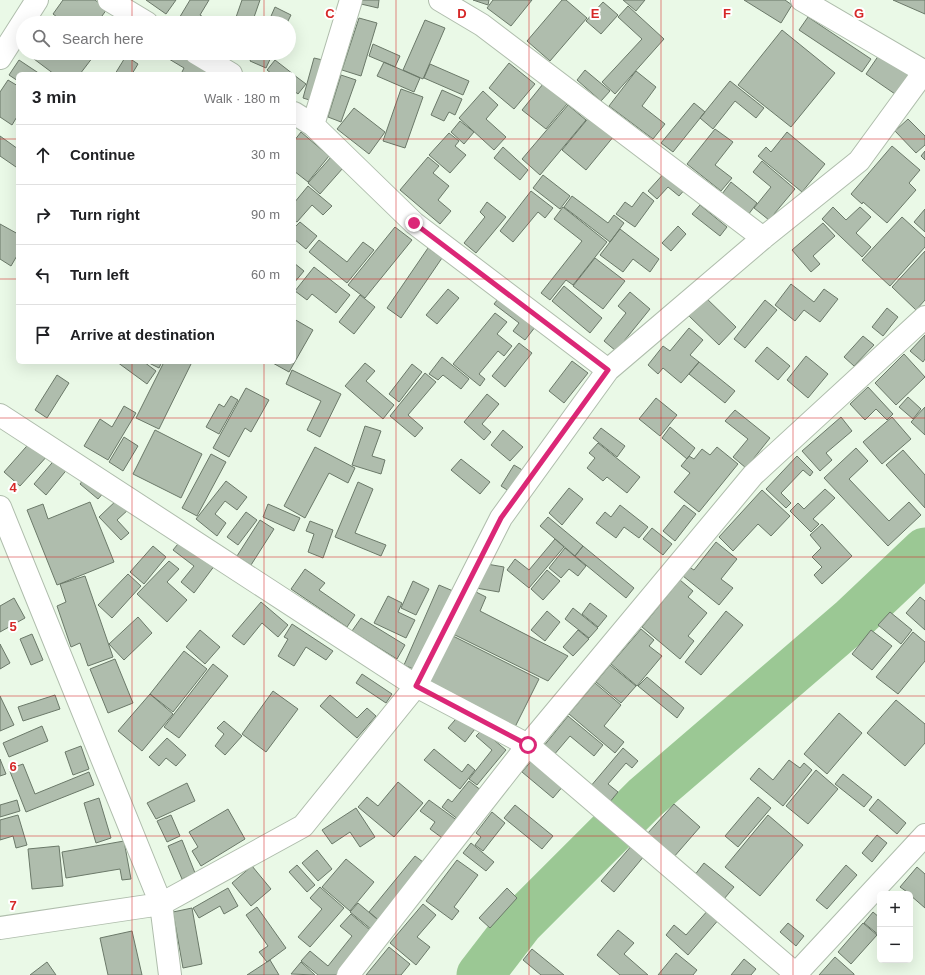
<!DOCTYPE html>
<meta charset="utf-8">
<style>
body{margin:0;font-family:Helvetica,sans-serif;background:#f6f6f6;color:#202124}
.controls{position:absolute;right:12px;bottom:12px;display:grid;overflow:hidden;border-radius:6px;box-shadow:0 4px 16px #0002}
.controls button{width:36px;height:36px;display:grid;place-items:center;padding:0;border:0;border-bottom:1px solid #e0e0e0;background:#fff;color:#202124;font:20px sans-serif}
.stop{position:absolute;width:12px;height:12px;margin:-9px;border:3px solid #db2777;border-radius:50%;background:#fff}
.stop.end{background:#db2777;border-color:#fff;box-shadow:0 1px 4px #0008}
.list{margin:0;padding:0;list-style:none}
h2{display:flex;justify-content:space-between;align-items:center;height:52px;margin:0;padding:0 16px;font-size:17px}
h2 small{font-size:13px;font-weight:400;color:#757577}
.list li{display:grid;grid-template-columns:26px 1fr auto;gap:12px;align-items:center;box-sizing:border-box;height:60px;padding:0 16px;border-top:1px solid #e0e0e0}
.list b{display:block;font-size:15px;white-space:nowrap}
.list em{font-size:13px;font-style:normal;color:#757577}
.icon{flex:none;width:22px;height:22px;fill:none;stroke:currentColor;stroke-width:2;stroke-linecap:round;stroke-linejoin:round}
.map{position:relative;flex:none;width:925px;height:975px;overflow:hidden}
.search{position:absolute;background:#fff;box-shadow:0 4px 16px #0002;left:16px;top:16px;width:280px;height:44px;display:flex;align-items:center;gap:10px;box-sizing:border-box;padding:0 14px;border-radius:22px;color:#757577;font-size:15px}
.panel{position:absolute;background:#fff;box-shadow:0 4px 16px #0002;left:16px;top:72px;width:280px;height:292px;border-radius:6px}
.map>svg:first-child{display:block}
</style>
<div class="map">
<svg width="925" height="975" viewBox="0 0 925 975">
<rect width="100%" height="100%" fill="#eaf9e7"/>
<g fill="none" stroke-linecap="round" stroke-linejoin="round">
<path stroke="#9bc894" stroke-width="47" d="M480,975L520,923L645,798L852,620L925,551"/>
</g>
<path fill="#afbdad" stroke="#6b7969" d="M63,0H95L107,9L97,23H65L53,14Z
M146,0H176L166,14Z
M190,0H209L200,15L213,23H183L178,20Z
M242,0H260L252,23H234Z
M362,0H379L378,8L361,4Z
M473,0H489L488,5Z
M493,0H532L511,26L487,8Z
M562,0H566L587,18L550,61L527,41Z
M623,0H645L636,11Z
M744,0H785L792,5L781,23Z
M893,0H925V14Z
M603,2L618,15L601,34L586,21Z
M628,6L664,39L615,94L602,82L642,39L618,17Z
M275,7L291,15L287,23H268Z
M808,17L871,59L862,72L799,30Z
M51,18L58,23H47Z
M359,18L377,23L361,76L342,70Z
M425,20L445,28L423,79L403,70Z
M782,30L835,73L791,127L738,85Z
M373,44L400,56L395,67L369,56Z
M881,52L910,72L895,94L866,74Z
M26,53H96L80,74H54Z
M110,53H122L119,59Z
M159,53H190L209,64L204,74H181L184,68Z
M236,53H247L245,57Z
M253,53H273L266,68L250,61Z
M126,56L138,64L132,74H115Z
M314,58L327,61L316,102L303,98Z
M19,60L40,74H18V81L9,75Z
M275,60L293,74H272L267,70Z
M384,62L420,78L414,92L377,76Z
M509,63L535,84L514,109L489,88Z
M430,64L469,81L463,95L424,78Z
M585,70L610,91L601,101L577,80Z
M636,71L656,87L642,106L665,124L653,139L609,106Z
M294,75L306,84L298,94L294,91Z
M341,75L356,80L341,122L328,117Z
M8,80L18,86V115L12,125L0,117V92Z
M730,81L764,108L756,118L735,101L713,129L700,118Z
M543,84L567,104L546,129L522,110Z
M401,89L423,97L405,148L383,141Z
M442,90L462,99L455,115L449,112L444,121L431,115Z
M483,91L498,105L486,119L506,137L494,150L459,118Z
M694,103L705,112L673,152L661,143Z
M568,105L586,120L540,175L522,159Z
M354,108L385,132L369,154L337,129Z
M590,116L614,136L586,170L562,150Z
M908,119L925,136V145L916,153L895,131Z
M460,121L474,132L464,144L451,132Z
M715,129L733,142L715,165L732,178L721,191L687,164Z
M301,132L329,156L308,182L294,171V141Z
M787,132L825,164L802,192L758,156L766,147L771,152Z
M449,133L459,141L455,146L466,155L450,173L429,155Z
M0,136L18,149V164L16,167L0,156Z
M892,146L920,170L909,183L916,190L887,223L863,202L862,204L851,194Z
M503,147L528,170L520,180L494,158Z
M925,151V160L921,156Z
M331,157L343,168L320,194L308,183Z
M428,157L439,166L433,173L449,186L438,200L451,211L440,224L400,190Z
M762,161L795,189L769,220L754,208L771,187L753,172Z
M667,170L687,187L679,196L668,187L657,199L648,191Z
M543,175L570,196L560,209L533,188Z
M731,182L757,203L748,215L722,194Z
M308,186L332,206L323,215L312,205L297,222L294,220V203Z
M531,191L553,208L545,218L538,212L513,242L500,231Z
M643,192L654,201L635,227L616,214L625,202L632,207Z
M572,196L608,223L614,215L624,223L610,242L564,207Z
M487,202L506,217L476,253L464,243L485,217L480,212Z
M700,205L727,227L720,236L692,214Z
M563,207L607,242L573,285L566,280L550,300L541,293L582,241L554,219Z
M833,207L846,220L860,207L871,217L856,233L871,247L862,257L822,219Z
M925,209V232L914,222Z
M902,217L925,238V247L890,286L862,260Z
M300,222L317,236L306,249L294,239V228Z
M823,223L835,236L813,256L820,264L811,272L792,250Z
M0,224L18,234V254L11,266L0,259Z
M678,226L686,234L671,251L662,243Z
M395,227L412,240L365,298L348,285Z
M620,229L659,259L650,272L633,259L623,272L600,255Z
M319,240L347,262L363,242L374,250L347,283L309,252Z
M428,248L442,258L401,318L387,308Z
M925,251V300L916,310L892,287Z
M595,258L625,281L603,309L573,286Z
M294,263L304,271L294,283Z
M314,267L350,295L336,313L312,294L307,300L295,291Z
M791,284L814,302L824,289L838,299L820,322L804,310L795,321L775,305Z
M564,286L602,318L590,333L552,301Z
M448,289L459,298L437,324L426,315Z
M630,292L650,309L616,351L604,341L626,313L618,306Z
M502,294L539,322L525,340L513,331L519,323L494,304Z
M360,295L375,307L354,334L339,322Z
M705,297L736,327L719,345L688,315Z
M765,300L777,310L745,348L734,339Z
M887,308L898,317L883,336L872,327Z
M495,313L507,322L497,334L512,346L504,356L498,351L479,374L485,379L480,386L453,364Z
M294,319L313,330L289,372L271,362H294Z
M689,328L703,340L690,355L699,362L681,383L663,368L658,374L648,365L663,346L670,351Z
M925,335V359L923,362L910,351Z
M863,336L874,345L854,366L844,357Z
M519,343L532,353L505,387L492,376Z
M767,347L790,366L778,380L755,361Z
M904,354L925,377L896,405L875,383Z
M806,356L828,374L808,398L787,380Z
M442,357L469,379L461,389L443,375L438,380L429,374Z
M572,361L588,373L564,403L549,391Z
M117,362H144L156,371L147,384Z
M147,362H162L159,368Z
M164,362H192L159,429L136,418Z
M699,362L735,391L725,403L689,374Z
M365,363L375,371L366,381L394,405L383,419L345,386Z
M412,364L422,372L399,402L389,394Z
M292,370L341,394L320,437L307,430L321,401L286,384Z
M425,373L436,382L408,415L423,428L415,437L390,416Z
M57,375L69,383L47,418L35,410Z
M868,387L893,414L887,420L876,409L865,420L850,404Z
M246,388L269,400L251,432L245,428L229,457L213,448Z
M487,394L499,404L482,424L491,432L484,440L464,422Z
M231,396L238,400L219,434L206,427L219,404L224,407Z
M908,397L921,409L913,419L899,407Z
M656,398L677,415L660,436L639,419Z
M124,406L136,413L108,460L84,446L100,419L112,427Z
M925,407V435L911,422Z
M735,410L770,438L746,468L733,457L748,439L725,421Z
M841,417L852,431L826,453L832,460L820,471L802,451Z
M892,417L911,439L882,464L863,442Z
M365,426L381,431L372,456L385,460L381,474L352,465Z
M670,427L695,448L687,459L662,438Z
M601,428L625,446L617,457L593,438Z
M155,430L202,454L181,498L133,474Z
M503,430L523,447L510,461L491,445Z
M124,437L138,446L123,471L109,462Z
M33,439L49,454L20,486L4,472Z
M598,443L640,477L627,493L607,477L603,481L587,468L595,458L589,453Z
M315,447L355,468L348,483L329,473L305,518L284,506Z
M717,447L738,464L699,512L674,492L690,473L681,466L689,456L694,459L702,449L710,455Z
M856,448L868,461L849,479L889,521L909,502L921,515L888,546L824,478Z
M903,450L925,475V508L886,465Z
M211,454L226,462L197,516L182,508Z
M797,456L813,472L810,476L803,470L781,493L791,503L786,508L766,489Z
M57,457L69,467L46,495L34,484Z
M461,459L490,482L480,494L451,470Z
M514,465L529,474L515,495L501,486Z
M87,475L106,490L98,499L80,484Z
M226,481L247,497L237,510L225,501L215,514L226,523L217,536L196,519Z
M358,482L373,489L355,533L386,545L381,556L335,537Z
M569,488L583,499L562,525L549,513Z
M825,489L835,498L813,519L819,524L811,532L790,511L798,503L804,509Z
M762,490L790,516L771,536L758,524L733,551L719,537Z
M119,498L129,509L117,520L129,533L121,540L99,517Z
M90,502L114,562L57,585L27,510L43,504L48,519Z
M268,504L300,518L294,531L263,517Z
M620,505L648,527L639,538L624,527L616,538L596,523L605,512L611,517Z
M684,505L696,514L675,541L663,531Z
M246,512L257,520L238,545L227,537Z
M548,517L583,546L575,556L540,526Z
M260,520L274,529L251,565L237,556Z
M310,521L333,530L323,558L308,552L314,534L306,531Z
M822,524L852,556L822,584L814,575L822,567L812,557L821,548L810,535Z
M652,528L672,544L663,555L643,539Z
M182,539L215,565L194,593L181,582L194,566L173,550Z
M555,539L564,547L529,588L507,570L515,559L529,570Z
M716,542L737,559L721,579L733,588L719,605L683,576L689,567L694,570Z
M153,546L166,557L144,584L130,572Z
M583,546L634,588L626,598L575,556Z
M565,548L586,566L578,576L569,569L561,578L549,568Z
M169,561L179,569L167,582L187,600L167,622L137,594Z
M481,563L504,567L499,592L476,588Z
M305,569L325,583L319,590L355,615L347,627L291,589Z
M547,570L560,581L543,600L531,589Z
M128,574L141,586L112,618L98,605Z
M85,576L113,657L88,666L80,643L71,647L57,606L66,602L60,584Z
M680,580L693,591L688,597L707,613L688,636L694,641L680,659L642,627Z
M413,581L429,589L416,615L401,608Z
M439,585L453,591L418,671L404,665Z
M474,591L486,597L480,611L568,656L548,681L453,634Z
M388,596L402,603L398,612L415,620L406,638L374,623Z
M920,597L925,601V630L906,613Z
M14,598L25,618L0,632V606Z
M261,602L288,625L278,637L262,623L244,645L232,636Z
M590,603L607,616L598,627L582,614Z
M573,608L598,628L589,638L565,619Z
M547,611L560,622L545,641L531,630Z
M726,611L743,625L701,675L685,662Z
M890,612L912,630L901,644L878,625Z
M138,617L152,633L124,660L109,644Z
M361,618L405,645L397,659L352,631Z
M292,624L333,651L326,660L306,647L294,666L278,656L288,639L284,637Z
M641,629L654,640L649,646L662,656L637,686L611,664Z
M200,630L220,647L205,664L186,647Z
M578,630L589,639L573,656L563,647Z
M871,630L892,646L872,670L852,654Z
M913,632L925,642V661L898,694L876,677Z
M32,634L43,660L31,665L20,639Z
M453,636L539,679L513,731L426,688Z
M0,644L10,663L0,669Z
M184,651L207,669L173,712L150,694Z
M115,659L133,703L108,713L90,669Z
M213,664L228,676L179,738L164,727Z
M610,665L636,686L621,703L596,682Z
M362,674L392,694L386,703L356,683Z
M647,677L684,708L677,718L638,686Z
M595,683L621,705L604,726L624,742L615,753L569,714Z
M273,691L298,709L266,752L242,734Z
M150,694L173,714L142,751L118,731Z
M55,695L60,709L23,721L18,707Z
M330,695L357,718L367,708L376,716L357,738L320,706Z
M0,696L14,725L0,731Z
M896,700L925,724V743L905,766L867,733Z
M462,712L478,725L465,742L448,728Z
M839,713L862,733L827,774L804,754Z
M568,716L603,745L594,756L570,736L553,756L543,747Z
M224,721L242,736L225,755L215,746L224,734L217,728Z
M42,726L48,741L9,757L3,743Z
M482,730L506,750L477,785L469,779L492,750L476,736Z
M167,738L186,755L176,766L166,758L159,766L149,757Z
M81,746L89,769L73,775L65,752Z
M623,748L638,761L632,768L626,763L608,784L618,792L609,803L590,787Z
M434,749L462,772L468,764L475,770L460,789L424,760Z
M0,759L6,774L0,776Z
M533,759L564,785L553,798L522,772Z
M789,760L800,768L804,763L812,770L783,806L750,779L759,768L773,780Z
M23,764L35,794L89,772L94,785L26,812L9,769Z
M816,770L838,789L808,824L786,806Z
M843,774L872,797L864,807L835,784Z
M469,781L482,791L459,820L442,807L448,799L452,802Z
M398,782L423,803L394,837L358,807L367,797L378,806Z
M187,783L195,801L156,819L147,803Z
M758,797L771,808L738,847L725,836Z
M99,798L111,838L96,843L84,803Z
M878,799L906,823L897,834L869,810Z
M17,800L20,811L0,817V805Z
M429,800L458,821L445,840L430,829L435,822L420,811Z
M674,804L700,827L673,858L647,834Z
M515,805L553,836L542,849L504,818Z
M356,808L375,837L360,847L350,832L332,844L322,830Z
M228,809L245,839L201,866L192,851L198,847L189,832Z
M492,812L505,823L483,851L475,845L481,837L476,833Z
M18,815L27,845L16,848L13,836L0,840V820Z
M171,815L180,836L167,842L157,821Z
M768,815L803,845L760,896L725,867Z
M877,835L887,843L872,862L862,853Z
M182,840L195,873L182,879L168,846Z
M124,841L131,879L122,880L120,869L66,878L62,852Z
M471,843L494,862L486,871L463,853Z
M633,844L645,855L614,892L601,881Z
M59,846L63,886L32,889L28,849Z
M317,850L332,869L318,881L302,863Z
M415,856L427,865L381,922L369,912Z
M346,859L374,882L350,911L322,887Z
M457,860L478,875L454,907L459,911L452,920L426,901Z
M704,863L734,887L724,899L694,876Z
M297,865L315,885L307,892L289,872Z
M846,865L857,875L827,909L816,900Z
M252,866L271,889L251,906L232,883Z
M917,867L925,874V908L910,895V894L900,887Z
M320,887L344,908L310,947L298,937L322,909L310,898Z
M228,888L238,906L224,914L220,906L199,918L193,908Z
M507,888L517,898L490,928L479,918Z
M358,903L384,925L377,934L350,912Z
M423,904L436,915L417,937L430,947L416,965L390,943Z
M257,907L286,948L267,962L259,952L268,946L246,915Z
M192,908L202,964L183,968L173,912Z
M709,909L720,918L688,955L666,935L674,925L686,935Z
M873,912L880,918V936L864,923Z
M351,914L376,935L343,975H318L301,961L310,951L328,966L352,936L340,926Z
M788,923L804,936L796,946L780,932Z
M863,923L877,935L851,964L838,952Z
M618,930L634,943L624,954L648,975H620L597,955Z
M132,931L142,975H108L100,938Z
M389,947L410,964L401,975H366Z
M532,949L564,975H541L523,960Z
M676,953L697,970L693,975H658Z
M835,957L854,974V975H819Z
M744,959L756,969L751,975H731Z
M270,960L279,975H247Z
M47,962L56,975H30Z
M301,962L315,975L291,974Z"/>
<g fill="none" stroke-linecap="round" stroke-linejoin="round">
<defs>
<path id="minor" d="M109,0L147,23
M440,0L482,25L763,238
M802,0L925,72
M196,53L231,74
M0,58L37,0
M294,113L313,125L414,223L608,370
M313,125L351,0
M0,415L416,686L528,745L796,974
M0,507L161,904L170,975
M0,928L161,904L303,826L416,686L501,518L608,370L763,238L859,161L924,72
M348,975L528,745L753,475L925,317
M795,975L925,835"/>
</defs>
<use href="#minor" stroke="#afbdac" stroke-width="24"/>
<use href="#minor" stroke="#fff" stroke-width="22"/>
</g>
<g fill="none" stroke-linecap="round" stroke-linejoin="round">
<path stroke="#db2777" stroke-width="5" d="M414,223L608,370L501,518L416,686L528,745"/>
</g>
<path fill="none" stroke="#d62828" stroke-width="1" stroke-opacity="0.55" d="M132,0V23M264,0V23M396,0V975M529,0V975M661,0V975M793,0V975M132,53V74M264,53V74M0,139H18M294,139H925M0,279H18M294,279H925M132,362V975M264,362V975M0,418H925M0,557H925M0,696H925M0,836H925"/>
<g font-size="13" text-anchor="middle" font-weight="bold" fill="#d62828" stroke="#fff" stroke-width="4" stroke-linejoin="round" paint-order="stroke">
<text x="330" y="18">C</text>
<text x="462" y="18">D</text>
<text x="595" y="18">E</text>
<text x="727" y="18">F</text>
<text x="859" y="18">G</text>
<text x="13" y="492">4</text>
<text x="13" y="631">5</text>
<text x="13" y="771">6</text>
<text x="13" y="910">7</text>
</g>
</svg>
<div class="controls">
<button>+</button>
<button>−</button>
</div>
<div class="stop" style="left:528px;top:745px"></div>
<div class="stop end" style="left:414px;top:223px"></div>
<div class="search"><svg class="icon" aria-label="search" viewBox="0 0 24 24"><circle cx="10" cy="10" r="6"/><path d="M15 15l6 6"/></svg>Search here</div>
<section class="panel">
<h2>3 min<small>Walk · 180 m</small></h2>
<ul class="list">
<li><svg class="icon" aria-label="ahead" viewBox="0 0 24 24"><path d="M12 20V5M6 11l6-6 6 6"/></svg><div><b>Continue</b></div><em>30 m</em></li>
<li><svg class="icon" aria-label="right" viewBox="0 0 24 24"><path d="M7 20v-9h11M14 6l5 5-5 5"/></svg><div><b>Turn right</b></div><em>90 m</em></li>
<li><svg class="icon" aria-label="left" viewBox="0 0 24 24"><path d="M17 20v-9H6M10 6l-5 5 5 5"/></svg><div><b>Turn left</b></div><em>60 m</em></li>
<li><svg class="icon" aria-label="arrive" viewBox="0 0 24 24"><path d="M6 21V4h12l-3 4 3 4H6"/></svg><div><b>Arrive at destination</b></div></li>
</ul>
</section>
</div>
